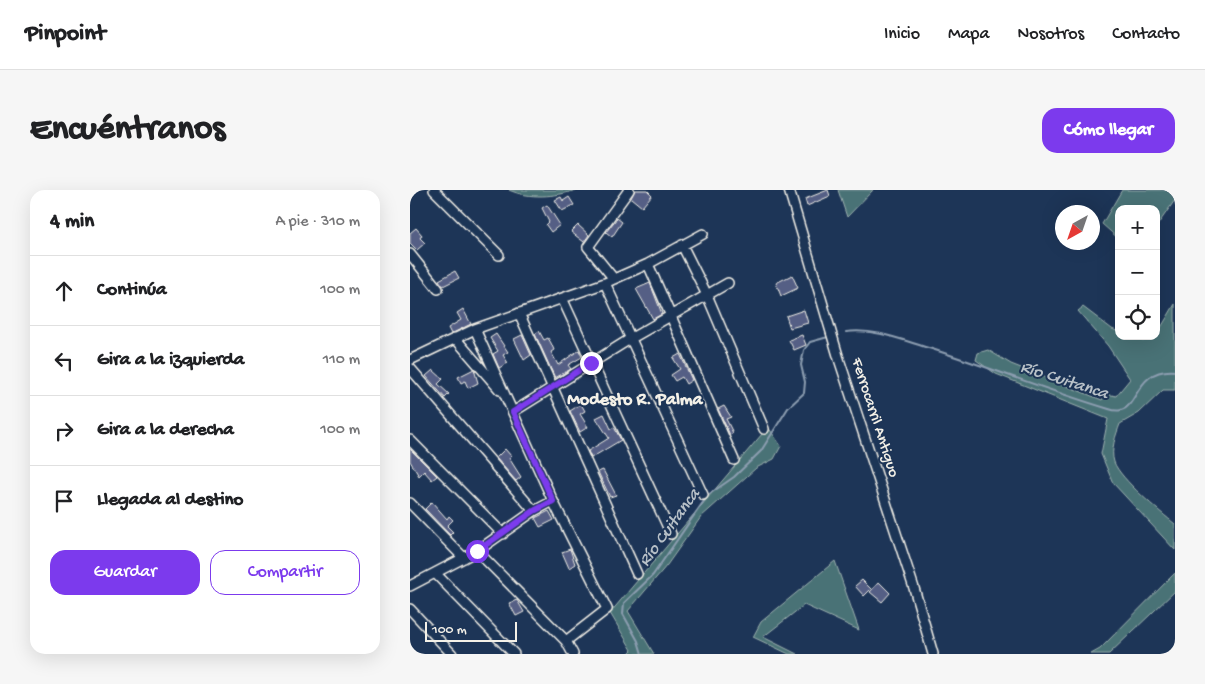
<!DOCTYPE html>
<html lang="es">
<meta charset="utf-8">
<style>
body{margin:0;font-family:"Gochi Hand",sans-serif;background:#f6f6f6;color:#202124}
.controls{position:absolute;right:15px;top:15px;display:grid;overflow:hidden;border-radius:10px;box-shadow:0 5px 20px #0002}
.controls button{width:45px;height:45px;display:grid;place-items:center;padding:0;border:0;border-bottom:1px solid #e0e0e0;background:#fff;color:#202124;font:25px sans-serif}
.compass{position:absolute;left:645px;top:15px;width:45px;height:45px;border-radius:50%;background:#fff;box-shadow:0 5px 20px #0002;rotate:220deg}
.scale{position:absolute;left:15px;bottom:12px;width:92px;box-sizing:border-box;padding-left:5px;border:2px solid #f4f1e8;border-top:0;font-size:14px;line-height:18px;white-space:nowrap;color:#f4f1e8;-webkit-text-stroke:4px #1d3557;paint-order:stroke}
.stop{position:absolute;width:15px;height:15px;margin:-11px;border:4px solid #7c3aed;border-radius:50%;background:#fff}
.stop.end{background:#7c3aed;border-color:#fff;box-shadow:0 1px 5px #0008}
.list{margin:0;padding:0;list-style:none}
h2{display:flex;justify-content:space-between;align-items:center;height:65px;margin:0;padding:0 20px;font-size:21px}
h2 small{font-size:16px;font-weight:400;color:#757577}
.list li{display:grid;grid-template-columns:32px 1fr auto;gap:15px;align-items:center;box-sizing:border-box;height:70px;padding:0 20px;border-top:1px solid #e0e0e0}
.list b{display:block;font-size:19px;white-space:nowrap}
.list em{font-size:16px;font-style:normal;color:#757577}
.actions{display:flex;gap:10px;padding:15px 20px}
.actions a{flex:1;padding:11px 0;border:1px solid #7c3aed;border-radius:15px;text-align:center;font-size:18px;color:#7c3aed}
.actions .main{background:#7c3aed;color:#fff}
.icon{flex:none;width:28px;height:28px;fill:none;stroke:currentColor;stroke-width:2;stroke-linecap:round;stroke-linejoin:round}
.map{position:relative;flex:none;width:765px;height:464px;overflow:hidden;border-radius:15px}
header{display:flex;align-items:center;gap:30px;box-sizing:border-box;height:70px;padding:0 25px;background:#fff;border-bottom:1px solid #e0e0e0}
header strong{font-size:24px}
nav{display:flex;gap:28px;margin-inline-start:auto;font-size:18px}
.intro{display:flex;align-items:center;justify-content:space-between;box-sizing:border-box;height:120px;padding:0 30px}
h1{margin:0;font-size:35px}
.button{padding:12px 22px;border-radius:15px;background:#7c3aed;color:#fff;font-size:18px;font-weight:700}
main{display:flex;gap:30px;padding:0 30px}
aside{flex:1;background:#fff;border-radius:15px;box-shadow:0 5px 20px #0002}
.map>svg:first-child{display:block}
</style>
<header>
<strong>Pinpoint</strong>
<nav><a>Inicio</a><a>Mapa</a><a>Nosotros</a><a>Contacto</a></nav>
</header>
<div class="intro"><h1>Encuéntranos</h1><a class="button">Cómo llegar</a></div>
<main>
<aside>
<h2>4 min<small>A pie · 310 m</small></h2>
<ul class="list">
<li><svg class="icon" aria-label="ahead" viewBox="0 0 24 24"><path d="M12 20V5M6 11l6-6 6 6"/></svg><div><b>Continúa</b></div><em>100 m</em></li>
<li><svg class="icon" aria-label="left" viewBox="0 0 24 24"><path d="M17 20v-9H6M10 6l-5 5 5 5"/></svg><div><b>Gira a la izquierda</b></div><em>110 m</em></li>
<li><svg class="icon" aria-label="right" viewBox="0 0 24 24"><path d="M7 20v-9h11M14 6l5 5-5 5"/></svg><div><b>Gira a la derecha</b></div><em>100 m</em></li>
<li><svg class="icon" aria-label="arrive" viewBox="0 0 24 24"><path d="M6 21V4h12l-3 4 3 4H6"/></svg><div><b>Llegada al destino</b></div></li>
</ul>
<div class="actions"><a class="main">Guardar</a><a>Compartir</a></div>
</aside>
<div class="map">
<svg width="765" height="464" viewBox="0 0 765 464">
<rect width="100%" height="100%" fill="#1d3557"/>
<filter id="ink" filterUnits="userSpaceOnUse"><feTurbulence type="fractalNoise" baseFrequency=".02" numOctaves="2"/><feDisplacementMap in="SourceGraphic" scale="10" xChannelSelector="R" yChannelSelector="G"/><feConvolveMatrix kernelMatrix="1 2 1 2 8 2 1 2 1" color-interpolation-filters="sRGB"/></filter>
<g filter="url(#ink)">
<path fill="#497276" stroke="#9eb2af" d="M99,0H166C145,7 119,9 99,0Z
M428,0H463L437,27Z
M712,0H765V10L746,37V19H709V49L692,34Z
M765,114V200H753L729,223L710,234C706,245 700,260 704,272C710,289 750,322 765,334V360L703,293L691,264L698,229L586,184L566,170L568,163L578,160L601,174L692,210L697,204L706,206L720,189L698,156L668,121L673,117L702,139L709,142V146H721L733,151L746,146Z
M358,237L371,256L364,269L346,278L291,327L257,375L218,421L244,464H218L222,460L200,423Z
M425,371L449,440L394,415L353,447L387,464H379L343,447L351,432Z
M765,383V401L699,464H681L690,459Z"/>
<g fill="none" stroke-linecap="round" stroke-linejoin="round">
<path stroke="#8d9eb1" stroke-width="2" d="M436,142C466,138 494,151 522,159C581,178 639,201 699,219C702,220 708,221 711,220C728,217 726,178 765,181
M232,464L228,451L213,424L214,413L243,385L298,305L324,287L351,261L378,218L394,203L395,192L391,175L394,160L400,152L418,147"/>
</g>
<path fill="#545e85" stroke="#f4f1e8" d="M225,0H237L242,5L232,17L221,8Z
M418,0L420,6L397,16L395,9Z
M151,7L153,11L159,7L164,15L152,21L145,10Z
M137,15L150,35L141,42L136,35L139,32L132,18Z
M207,28L212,32L202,47L196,42Z
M168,35L179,45L174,52L161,42Z
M6,38L12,45L10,48L15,53L7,60L0,53V43Z
M45,81L49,88L33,96L29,90Z
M382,85L388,98L371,106L366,93Z
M240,93L252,124L243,129L226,99Z
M53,119L61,134L41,144L38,138L51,130L47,123Z
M394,120L398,133L380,138L376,126Z
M129,141L134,150L138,148L141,153L144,160L141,162L148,175L169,160L172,167L158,175L161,179L145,188L125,144Z
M86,144L98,162L93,165L98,173L89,178L83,164L88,161L80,148Z
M112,145L121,165L114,170L104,149Z
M392,145L396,155L384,160L379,150Z
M270,164L282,190L276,194L272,187L265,191L261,185L270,179L263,168Z
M64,179L68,193L58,198L55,191L51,193L48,187Z
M23,180L33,189L28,194L39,204L35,208L16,186Z
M171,214L175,221L170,224L178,237L170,242L160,221Z
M314,216L321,227L316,229L323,243L320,245L308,219Z
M194,224L201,239L204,237L211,250L181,268L178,261L199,248L186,228Z
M95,259L101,266L99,268L111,287L106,291L86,268Z
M0,260V259L27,286L22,290L14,281L9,286L0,271Z
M193,280L206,305L200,307L188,282Z
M22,312L37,329L39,326L43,330L37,336L43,342L40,345L15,319Z
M139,321L144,330L130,337L125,328Z
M160,359L165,374L159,378L152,362Z
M452,390L461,399L454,406L445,396Z
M469,392L480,403L472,412L460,402Z
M107,410L114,422L106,426L99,413Z"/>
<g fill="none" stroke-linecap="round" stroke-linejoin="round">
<defs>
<path id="minor" d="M24,0L89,65
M379,0L429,169L504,398L523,464
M272,55L297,105L354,239
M0,64L28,99
M238,74L324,270
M204,89L178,57L219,0
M195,93L293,305
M152,108L261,344
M109,123L227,384
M65,139L143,311L197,419L156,451
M45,148L90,200
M0,170L65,139L195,93L238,74L293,44
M0,178L124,321
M103,222L220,149L318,93
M0,250L93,344
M0,313L54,368
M67,361L156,451L163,464
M25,383L104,464
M0,396L67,361L124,321L143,311
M0,419L42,464"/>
</defs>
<use href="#minor" stroke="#f4f1e8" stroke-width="12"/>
<use href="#minor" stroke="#1d3557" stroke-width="9"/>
</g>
</g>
<g fill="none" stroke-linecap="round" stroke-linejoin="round" filter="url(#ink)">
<path stroke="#7c3aed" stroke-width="6" d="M67,361L124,321L143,311L103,222L181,173"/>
</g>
<g text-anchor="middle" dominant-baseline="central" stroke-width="4" stroke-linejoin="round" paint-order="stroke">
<g font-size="16" fill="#f4f1e8" stroke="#1d3557">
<text transform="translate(464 228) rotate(72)">Ferrocarril Antiguo</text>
</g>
<g font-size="18" font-style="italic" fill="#b8c1c8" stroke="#1d3557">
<text transform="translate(654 191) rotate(18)">Río Cuitanca</text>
<text transform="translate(260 338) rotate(-54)">Río Cuitanca</text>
</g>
<g font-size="18" font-weight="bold" fill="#f4f1e8" stroke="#1d3557">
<text x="225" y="210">Modesto R. Palma</text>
</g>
</g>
</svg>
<div class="controls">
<button>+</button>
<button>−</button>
<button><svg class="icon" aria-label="locate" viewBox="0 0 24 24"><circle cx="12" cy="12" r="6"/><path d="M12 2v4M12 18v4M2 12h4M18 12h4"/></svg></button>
</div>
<svg class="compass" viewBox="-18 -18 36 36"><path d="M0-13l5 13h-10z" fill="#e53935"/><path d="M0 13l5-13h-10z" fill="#757577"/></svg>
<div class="scale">100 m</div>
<div class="stop" style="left:67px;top:361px"></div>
<div class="stop end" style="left:181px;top:173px"></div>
</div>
</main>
